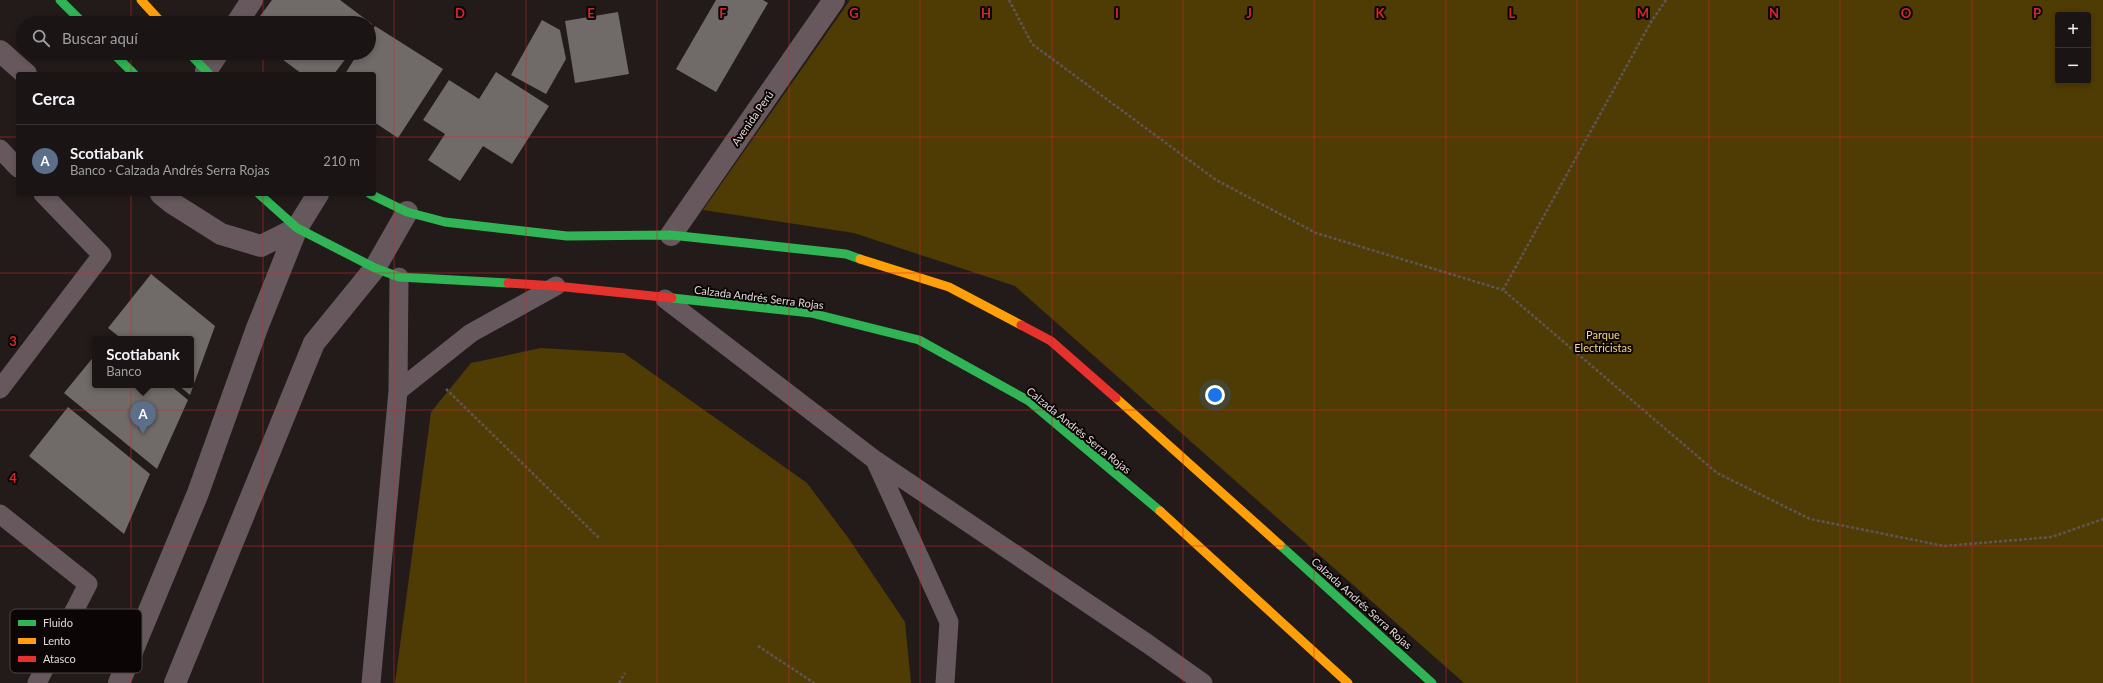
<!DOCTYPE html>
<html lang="es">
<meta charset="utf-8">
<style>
body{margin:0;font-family:Lato,sans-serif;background:#272122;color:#f1f3f6}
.controls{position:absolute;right:12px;top:12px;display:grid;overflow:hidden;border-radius:4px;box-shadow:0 2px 6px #0003}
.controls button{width:36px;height:36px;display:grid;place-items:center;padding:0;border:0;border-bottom:1px solid #383334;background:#1a1414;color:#f1f3f6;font:20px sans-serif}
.you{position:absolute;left:1215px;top:395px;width:14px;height:14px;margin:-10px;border:3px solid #fff;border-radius:50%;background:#1a73e8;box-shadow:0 0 0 6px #1a73e833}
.badge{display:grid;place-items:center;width:26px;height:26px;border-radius:50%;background:#7c3aed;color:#fff;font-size:13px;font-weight:700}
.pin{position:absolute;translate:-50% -33px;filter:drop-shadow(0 1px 2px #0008)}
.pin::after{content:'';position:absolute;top:21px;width:14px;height:12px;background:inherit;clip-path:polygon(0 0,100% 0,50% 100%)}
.popup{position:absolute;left:92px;top:336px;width:102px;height:52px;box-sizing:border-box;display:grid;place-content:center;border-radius:4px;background:#1a1414;filter:drop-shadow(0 1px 3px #0005);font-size:13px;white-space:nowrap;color:#9f9ea0}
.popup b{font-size:15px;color:#f1f3f6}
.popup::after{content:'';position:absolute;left:50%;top:100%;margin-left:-8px;border:8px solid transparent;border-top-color:#1a1414}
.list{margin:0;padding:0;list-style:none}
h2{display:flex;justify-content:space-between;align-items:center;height:52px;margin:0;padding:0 16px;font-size:17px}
h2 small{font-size:13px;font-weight:400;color:#9f9ea0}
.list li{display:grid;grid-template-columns:26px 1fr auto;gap:12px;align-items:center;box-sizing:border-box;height:72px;padding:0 16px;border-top:1px solid #383334}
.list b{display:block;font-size:15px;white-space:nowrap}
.list p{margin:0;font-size:13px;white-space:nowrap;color:#9f9ea0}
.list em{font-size:13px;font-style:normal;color:#9f9ea0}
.icon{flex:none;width:22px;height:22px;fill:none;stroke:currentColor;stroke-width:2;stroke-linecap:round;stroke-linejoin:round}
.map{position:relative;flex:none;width:2103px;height:683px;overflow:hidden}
.search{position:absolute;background:#1a1414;box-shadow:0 2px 6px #0003;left:16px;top:16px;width:360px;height:44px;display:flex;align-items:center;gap:10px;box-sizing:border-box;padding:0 14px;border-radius:22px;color:#9f9ea0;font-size:15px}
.panel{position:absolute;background:#1a1414;box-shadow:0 2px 6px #0003;left:16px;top:72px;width:360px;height:124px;border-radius:4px}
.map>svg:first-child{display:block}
</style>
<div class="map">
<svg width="2103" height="683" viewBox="0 0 2103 683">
<rect width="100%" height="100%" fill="#221b1a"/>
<path fill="#4f3b04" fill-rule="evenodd" d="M850,0H2103V683H1464L1015,286L854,233L703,210ZM2058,15H2088V81H2058Z
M541,348L624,353L807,483L849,539L905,622L911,683H395L431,412L471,363Z"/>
<path fill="#706a68" d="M272,0H340L372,24L369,27V23H255Z
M716,0H763L768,3L716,92L676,69Z
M618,12L629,74L575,83L565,21Z
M542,20L560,30L566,59L546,94L511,75Z
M375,26L443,69L398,138L374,122V74H345L358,53H369V36Z
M274,53H350L334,74H302Z
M496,72L549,106L512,164L483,146L460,181L428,160L445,134L423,120L449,80L479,99Z
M151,274L215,326L190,395L178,385H191V339H122L108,328Z
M95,355V385H170L188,400L157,469L64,393Z
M68,407L150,474L124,534L29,456Z"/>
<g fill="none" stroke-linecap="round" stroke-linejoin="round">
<path stroke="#5f5557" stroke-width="2.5" stroke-dasharray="3 2" stroke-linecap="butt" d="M1009,0L1032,44L1216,180L1316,233L1503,290
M1666,0L1651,22L1503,290L1717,473L1810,519L1944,546L2052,537L2103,519
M446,389L599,538
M758,646L814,683
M619,683L625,673"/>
<path stroke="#66585c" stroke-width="19" d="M0,149L18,168
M665,299L875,460L1148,644L1203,683
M0,389L102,255L43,194
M398,391L471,333L556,286
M875,460L949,622L945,683
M0,514L88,584L37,683
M371,683L398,391L399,277"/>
<path stroke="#66585c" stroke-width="22" d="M237,23L252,0
M0,51L26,74
M206,71L218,53
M161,194L172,203L221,234L261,246L297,228
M671,235L834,0
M119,683L198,493L257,328L297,228L318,194
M175,683L314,343L375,268L407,212"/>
<path stroke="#30b455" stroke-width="9" d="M60,0L83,23
M113,53L134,74
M189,53L209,74
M259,194L297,228L375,268L399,277L508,283
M370,194L407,212L445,222L567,236L671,235L846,254L860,259
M672,298L811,313L919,340L1029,401L1160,511
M1280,545L1432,683"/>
<path stroke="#ff9f0a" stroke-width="9" d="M141,0L162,23
M860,259L949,287L1021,325
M1116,398L1280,545
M1160,511L1348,683"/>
<path stroke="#e5322d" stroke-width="9" d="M508,283L556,286L672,298
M1021,325L1051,341L1116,398"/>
</g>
<path fill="none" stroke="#d62828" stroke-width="1" stroke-opacity="0.55" d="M131,0V23M263,0V23M394,0V683M526,0V683M657,0V683M789,0V683M920,0V683M1052,0V683M1183,0V683M1314,0V683M1446,0V683M1577,0V683M1709,0V683M1840,0V683M1972,0V683M131,53V74M263,53V74M0,137H18M374,137H2103M131,194V683M263,194V683M0,273H2103M0,410H2103M0,546H2103"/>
<g text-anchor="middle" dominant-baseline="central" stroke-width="4" stroke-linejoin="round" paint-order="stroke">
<g font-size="11" fill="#e1d7d6" stroke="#0b0505">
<text transform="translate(752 118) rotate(-55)">Avenida Perú</text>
<text transform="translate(759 297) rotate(7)">Calzada Andrés Serra Rojas</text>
<text transform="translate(1079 430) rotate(39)">Calzada Andrés Serra Rojas</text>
<text transform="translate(1362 603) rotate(42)">Calzada Andrés Serra Rojas</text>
</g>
<g font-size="11" fill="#fbd682" stroke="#0b0505">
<text x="1603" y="334">Parque<tspan x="1603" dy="13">Electricistas</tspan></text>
</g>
</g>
<rect x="10" y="609" width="132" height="64" rx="6" fill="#0b0505" stroke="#4b4444" stroke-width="1"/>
<rect x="18" y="620" width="18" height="6" fill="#30b455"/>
<rect x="18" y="638" width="18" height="6" fill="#ff9f0a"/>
<rect x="18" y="656" width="18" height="6" fill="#e5322d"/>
<g font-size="11" fill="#e1d7d6">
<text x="43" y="627">Fluido</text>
<text x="43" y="645">Lento</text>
<text x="43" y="663">Atasco</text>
</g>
<g font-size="13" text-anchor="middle" font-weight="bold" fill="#d62828" stroke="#0b0505" stroke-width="4" stroke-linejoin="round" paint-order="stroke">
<text x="460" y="18">D</text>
<text x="591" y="18">E</text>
<text x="723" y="18">F</text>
<text x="854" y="18">G</text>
<text x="986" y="18">H</text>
<text x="1117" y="18">I</text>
<text x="1249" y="18">J</text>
<text x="1380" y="18">K</text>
<text x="1512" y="18">L</text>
<text x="1643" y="18">M</text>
<text x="1774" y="18">N</text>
<text x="1906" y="18">O</text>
<text x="2037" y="18">P</text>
<text x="13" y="346">3</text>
<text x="13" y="483">4</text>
</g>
</svg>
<div class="controls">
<button>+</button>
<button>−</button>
</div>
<div class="you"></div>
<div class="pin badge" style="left:143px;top:434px;background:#5c6f8a">A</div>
<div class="popup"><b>Scotiabank</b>Banco</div>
<div class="search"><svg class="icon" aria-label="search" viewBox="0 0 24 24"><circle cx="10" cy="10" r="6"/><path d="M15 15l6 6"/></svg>Buscar aquí</div>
<section class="panel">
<h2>Cerca<small></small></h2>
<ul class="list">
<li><span class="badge" style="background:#5c6f8a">A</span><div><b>Scotiabank</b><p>Banco · Calzada Andrés Serra Rojas</p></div><em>210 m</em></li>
</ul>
</section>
</div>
